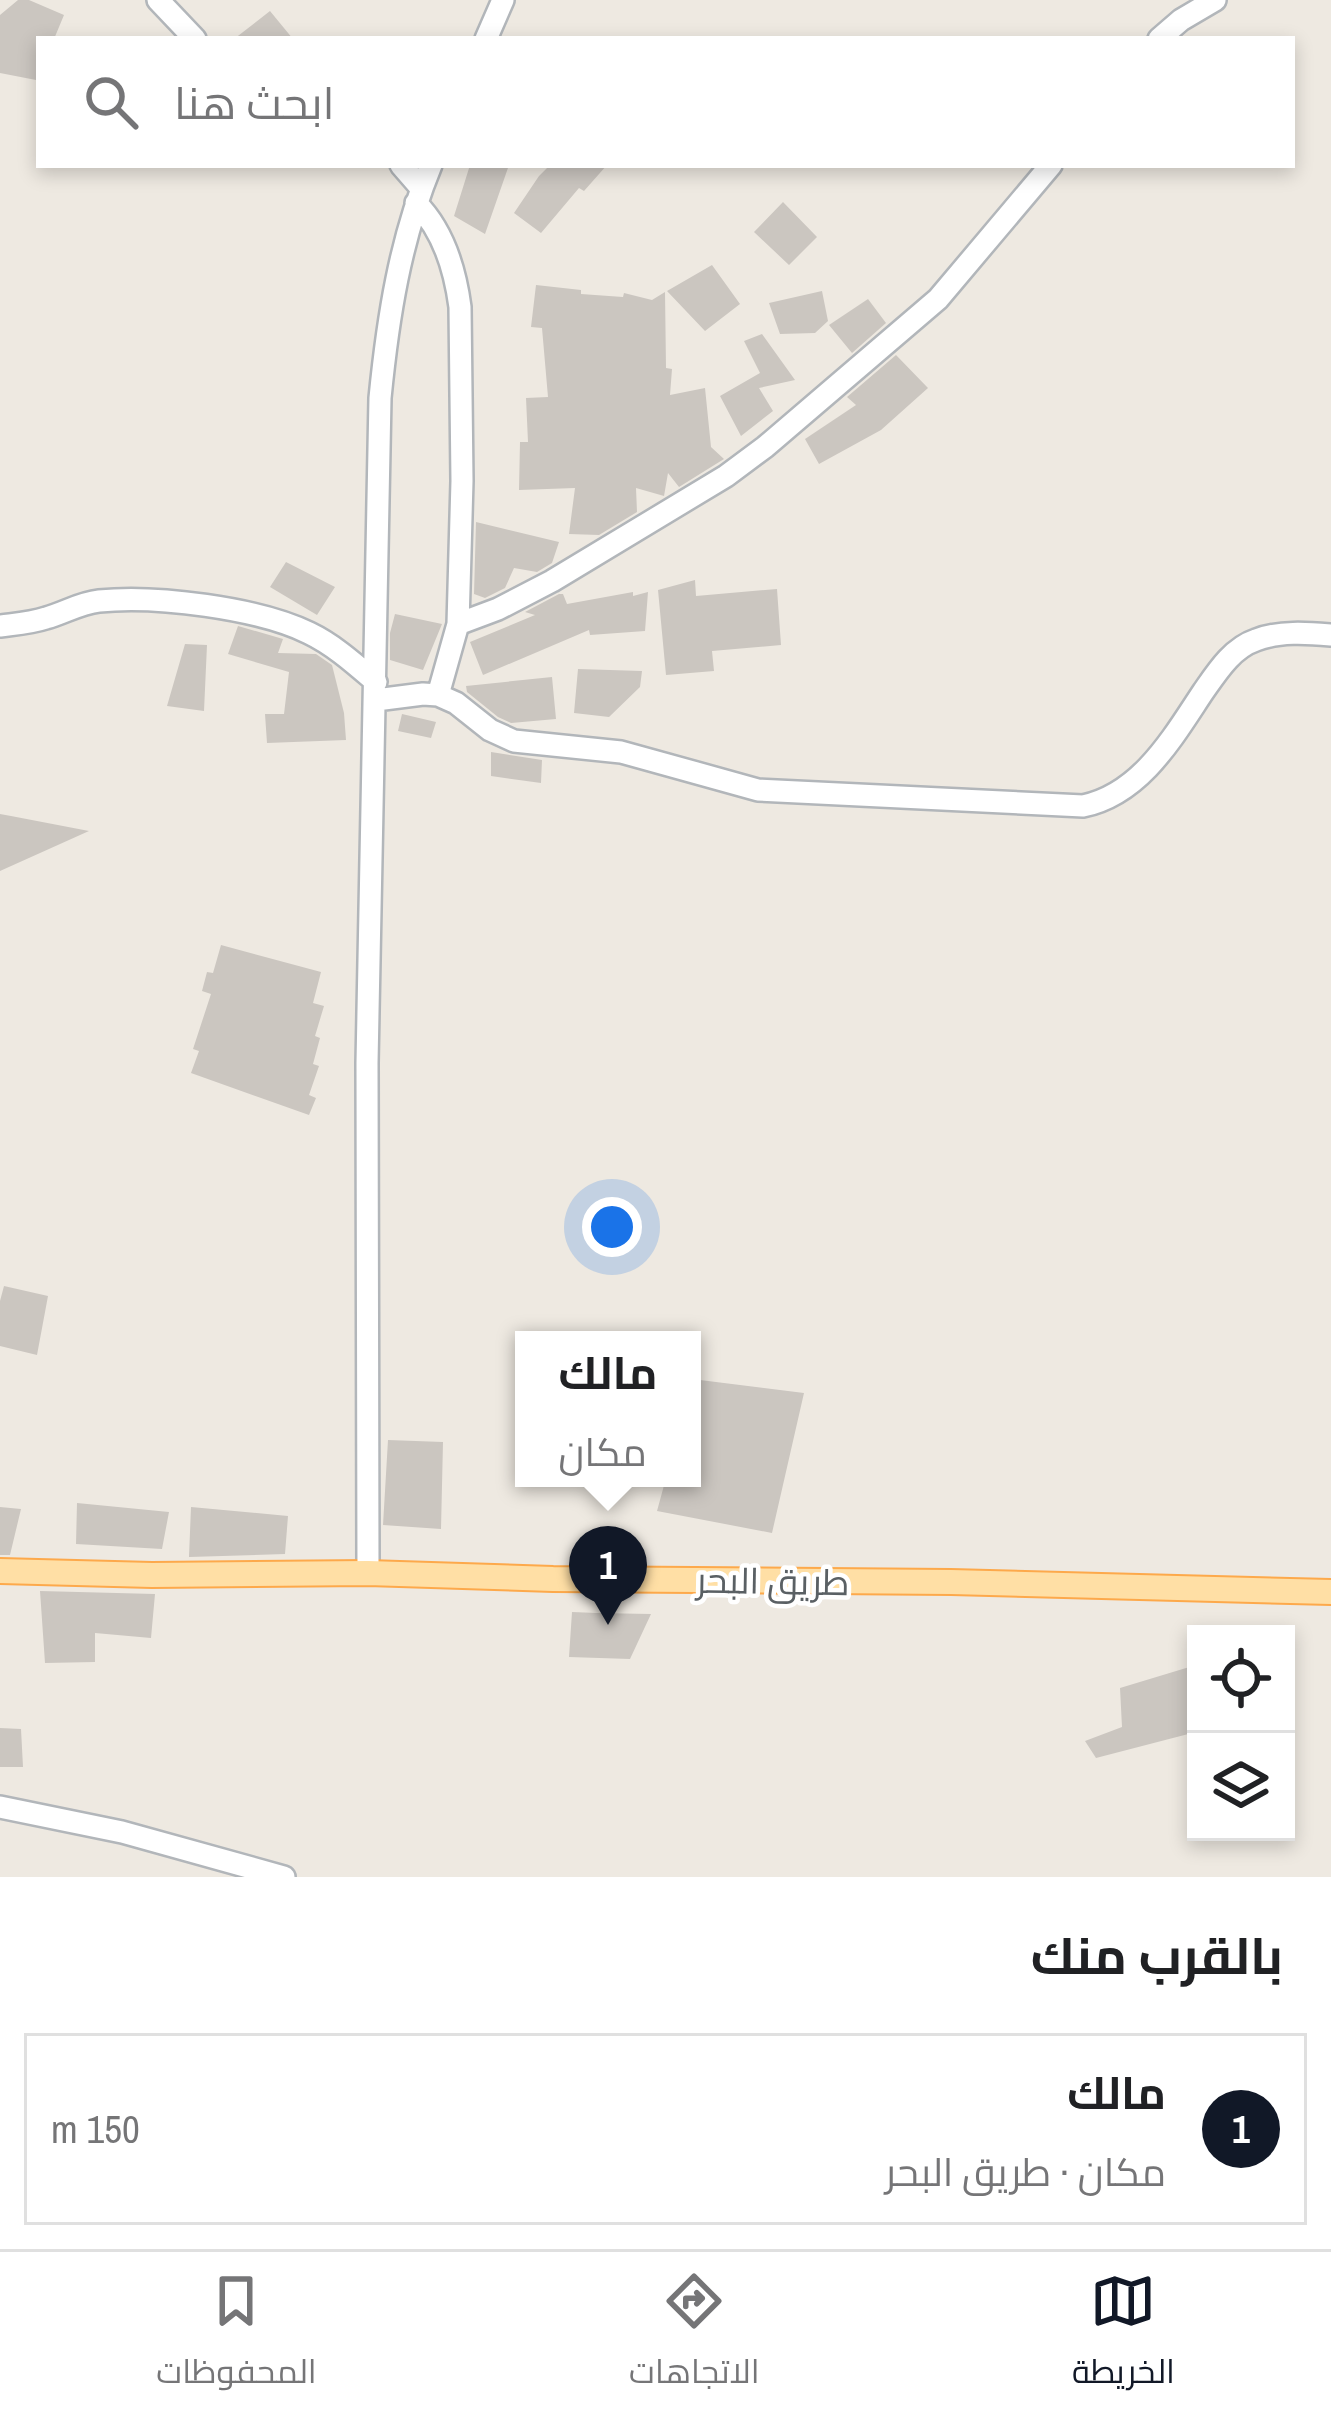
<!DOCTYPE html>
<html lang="ar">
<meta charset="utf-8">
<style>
body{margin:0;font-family:"Archivo Narrow",Cairo,sans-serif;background:#f6f6f6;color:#202124;direction:rtl}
.controls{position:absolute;right:36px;bottom:36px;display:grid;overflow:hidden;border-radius:0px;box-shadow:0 6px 18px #0003}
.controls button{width:108px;height:108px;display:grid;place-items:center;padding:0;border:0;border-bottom:3px solid #e0e0e0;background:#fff;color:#202124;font:60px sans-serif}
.you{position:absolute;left:612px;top:1227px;width:42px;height:42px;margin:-30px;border:9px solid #fff;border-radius:50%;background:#1a73e8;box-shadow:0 0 0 18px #1a73e833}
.badge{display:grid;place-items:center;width:78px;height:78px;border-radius:50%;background:#111827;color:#fff;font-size:39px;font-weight:700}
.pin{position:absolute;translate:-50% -99px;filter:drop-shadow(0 3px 6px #0008)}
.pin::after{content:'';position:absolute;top:63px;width:42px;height:36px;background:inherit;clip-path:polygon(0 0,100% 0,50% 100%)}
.popup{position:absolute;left:515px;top:1331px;width:186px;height:156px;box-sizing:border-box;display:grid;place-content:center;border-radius:0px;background:#fff;filter:drop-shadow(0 3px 9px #0005);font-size:39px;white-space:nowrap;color:#757577}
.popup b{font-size:45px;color:#202124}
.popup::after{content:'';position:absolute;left:50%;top:100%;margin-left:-24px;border:24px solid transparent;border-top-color:#fff}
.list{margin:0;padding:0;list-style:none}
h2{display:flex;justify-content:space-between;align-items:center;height:156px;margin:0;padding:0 48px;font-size:51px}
h2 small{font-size:39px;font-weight:400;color:#757577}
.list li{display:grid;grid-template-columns:78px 1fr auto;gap:36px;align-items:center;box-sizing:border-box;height:192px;margin:0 24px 24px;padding:0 24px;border:3px solid #e0e0e0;border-radius:0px}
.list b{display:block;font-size:45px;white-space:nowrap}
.list p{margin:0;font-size:39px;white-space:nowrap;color:#757577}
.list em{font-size:39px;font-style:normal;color:#757577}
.icon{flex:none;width:66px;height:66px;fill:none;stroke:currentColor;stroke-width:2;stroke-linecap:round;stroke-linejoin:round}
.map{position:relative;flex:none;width:1331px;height:1877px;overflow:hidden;direction:ltr}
.search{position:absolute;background:#fff;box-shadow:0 6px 18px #0003;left:36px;right:36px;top:36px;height:132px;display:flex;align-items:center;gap:30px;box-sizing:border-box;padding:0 42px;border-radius:0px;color:#757577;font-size:45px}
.sheet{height:372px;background:#fff}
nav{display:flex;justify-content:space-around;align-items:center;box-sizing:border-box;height:168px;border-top:3px solid #e0e0e0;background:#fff;font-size:33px;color:#757577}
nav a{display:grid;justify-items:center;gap:6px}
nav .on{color:#111827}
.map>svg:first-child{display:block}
</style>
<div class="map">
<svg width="1331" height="1877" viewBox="0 0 1331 1877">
<rect width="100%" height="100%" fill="#eee9e1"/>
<path fill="#cbc6c0" d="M18,0H29L64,15L54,39H39V73L36,80L0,73V15Z
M270,11L293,39H234Z
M470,165H509L485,234L454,216Z
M550,165H607L584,191L579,188L541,233L514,213L539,176Z
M783,202L817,237L789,265L754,232Z
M712,265L740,304L705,331L667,291Z
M536,285L581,290V294L623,297L624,293L652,300L665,292L666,368L672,369L670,395L705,388L711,447L724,459L679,487L668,473L664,496L636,488L637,512L599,535L569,534L575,488L519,490L520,442H528L526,398L548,397L542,328L531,327Z
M822,291L828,321L815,333L780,334L769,303Z
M868,299L886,323L852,353L829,325Z
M762,334L795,380L759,388L773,411L741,436L720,396L760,373L744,341Z
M896,355L928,388L881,430L819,464L805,439L856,405L847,397Z
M476,522L559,542L552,563L537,572L514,568L505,588L485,598L474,594Z
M286,562L335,587L317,615L270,587Z
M695,580L696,596L777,589L781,645L712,651L714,671L666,675L658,590Z
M633,592V596L648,592L645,631L590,635L589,630L483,675L470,642L535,615L525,612L559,594H563L567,604Z
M395,614L442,624L423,670L390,660V633Z
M238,626L283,639L278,653L316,654L332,665L344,713L346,740L267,743L265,714H284L289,672L228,654Z
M185,644L207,645L204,711L167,706Z
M578,669L642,671L640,687L609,717L574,713Z
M552,677L556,719L511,723L498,717L467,692L466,686Z
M402,714L436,722L431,738L398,731Z
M491,752L542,760L541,783L491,776Z
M0,814L11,816L89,831L0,871Z
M221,945L321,972L313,1003L324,1006L315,1036L320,1038L313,1064L319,1066L309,1095L316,1098L309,1115L191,1073L199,1051L193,1049L211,994L202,991L207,972L213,973Z
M4,1286L48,1296L37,1355L0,1346V1301Z
M692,1379L804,1393L772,1533L657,1511L666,1478H692Z
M388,1440L443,1442L441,1529L383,1525Z
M77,1503L169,1512L162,1549L76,1544Z
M0,1507L21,1509L10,1555H0Z
M191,1507L288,1516L285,1554L189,1557Z
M40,1591L155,1594L151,1638L95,1633V1662L45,1663Z
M572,1612L597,1613L651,1614L630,1659L569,1657Z
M1196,1665V1732L1096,1758L1085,1741L1122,1727L1120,1688Z
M0,1728L21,1729L23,1767H0Z"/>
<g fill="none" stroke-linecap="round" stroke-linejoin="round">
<defs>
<path id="minor" d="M158,0L195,39
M486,39L503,0
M1159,39L1181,20L1215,0
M401,165L421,188
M416,203C444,231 455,269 460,307L462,481L458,624
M0,626C15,624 31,623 46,618C64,613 80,603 99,601C155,595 258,608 309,633C334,645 355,664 376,682
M438,695L458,624L498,609L552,581L726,476L765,447L938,299L1051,165
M376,700L423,694L438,695L456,703L490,730L514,741L621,752L758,790L1083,806C1141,794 1173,737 1203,692C1217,672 1232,648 1256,640C1279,631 1307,633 1331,635
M368,1573L367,1063L380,398C388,317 400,240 431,165
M0,1807L122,1832L284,1877"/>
<path id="major" d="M0,1571L152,1575L368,1573L553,1579L951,1582L1331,1592"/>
</defs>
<use href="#minor" stroke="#b2b6ba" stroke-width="26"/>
<use href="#major" stroke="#fda94b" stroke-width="28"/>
<use href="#minor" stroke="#fff" stroke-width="21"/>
<use href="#major" stroke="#ffdfa5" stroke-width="24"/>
</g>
<g text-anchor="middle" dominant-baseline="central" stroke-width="9" stroke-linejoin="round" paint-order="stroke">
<g font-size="36" fill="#5a6064" stroke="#fff">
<text transform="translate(773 1581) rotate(1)">طريق البحر</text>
</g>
</g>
</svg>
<div class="controls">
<button><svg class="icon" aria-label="locate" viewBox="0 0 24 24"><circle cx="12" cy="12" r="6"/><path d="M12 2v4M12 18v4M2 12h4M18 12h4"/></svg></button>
<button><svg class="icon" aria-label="layers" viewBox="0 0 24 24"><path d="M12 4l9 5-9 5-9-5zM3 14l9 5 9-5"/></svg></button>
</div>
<div class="you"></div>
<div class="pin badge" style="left:608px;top:1625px">1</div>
<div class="popup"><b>مالك</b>مكان</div>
<div class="search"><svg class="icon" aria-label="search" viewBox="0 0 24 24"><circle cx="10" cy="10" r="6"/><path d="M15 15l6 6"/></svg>ابحث هنا</div>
</div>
<section class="sheet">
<h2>بالقرب منك<small></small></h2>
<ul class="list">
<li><span class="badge">1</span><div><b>مالك</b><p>مكان · طريق البحر</p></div><em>150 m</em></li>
</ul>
</section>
<nav>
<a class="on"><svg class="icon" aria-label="map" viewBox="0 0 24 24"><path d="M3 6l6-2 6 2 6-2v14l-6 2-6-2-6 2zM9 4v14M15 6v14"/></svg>الخريطة</a>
<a><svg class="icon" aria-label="directions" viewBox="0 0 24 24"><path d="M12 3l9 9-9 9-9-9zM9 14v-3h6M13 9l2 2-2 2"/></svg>الاتجاهات</a>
<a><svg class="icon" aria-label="saved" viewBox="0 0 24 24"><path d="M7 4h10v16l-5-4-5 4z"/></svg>المحفوظات</a>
</nav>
